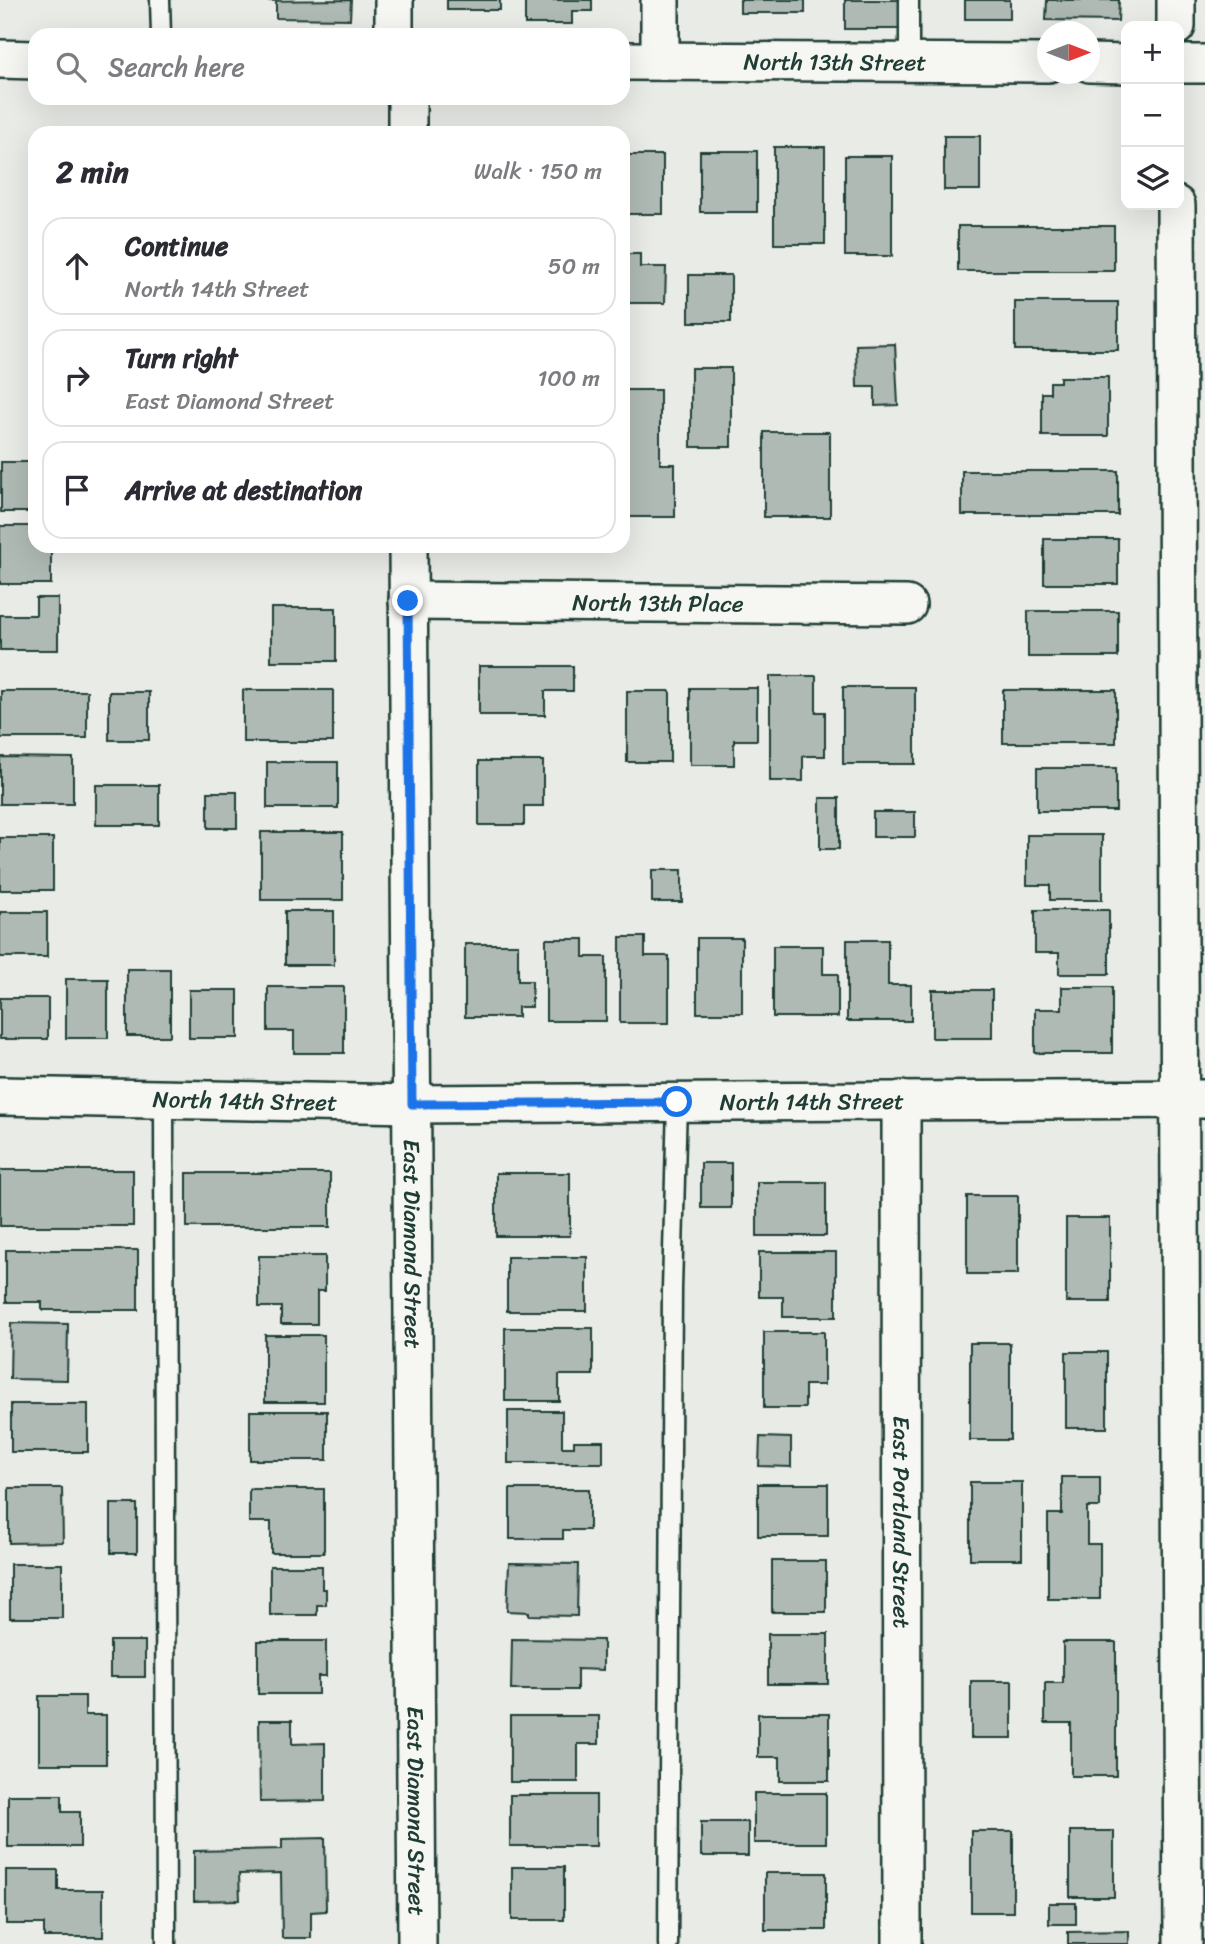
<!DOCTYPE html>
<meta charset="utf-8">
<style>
body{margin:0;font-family:Sriracha,sans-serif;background:#f7f7f7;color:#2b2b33}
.controls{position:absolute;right:21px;top:21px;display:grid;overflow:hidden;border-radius:14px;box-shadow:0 7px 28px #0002}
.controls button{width:63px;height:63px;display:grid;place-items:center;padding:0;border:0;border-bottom:2px solid #e1e1e2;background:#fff;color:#2b2b33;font:35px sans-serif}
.compass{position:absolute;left:1037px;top:21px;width:63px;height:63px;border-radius:50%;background:#fff;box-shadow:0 7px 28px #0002;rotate:90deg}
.stop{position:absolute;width:21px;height:21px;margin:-16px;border:5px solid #1a73e8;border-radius:50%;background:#fff}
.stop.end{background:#1a73e8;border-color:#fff;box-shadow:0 2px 7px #0008}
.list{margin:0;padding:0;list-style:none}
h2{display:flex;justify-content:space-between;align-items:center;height:91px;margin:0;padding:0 28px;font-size:30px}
h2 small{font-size:23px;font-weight:400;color:#7c7c81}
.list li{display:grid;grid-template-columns:46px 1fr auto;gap:21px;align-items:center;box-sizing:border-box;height:98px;margin:0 14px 14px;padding:0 14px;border:2px solid #e1e1e2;border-radius:21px}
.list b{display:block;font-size:26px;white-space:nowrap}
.list p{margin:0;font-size:23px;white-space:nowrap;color:#7c7c81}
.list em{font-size:23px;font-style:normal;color:#7c7c81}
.icon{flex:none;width:38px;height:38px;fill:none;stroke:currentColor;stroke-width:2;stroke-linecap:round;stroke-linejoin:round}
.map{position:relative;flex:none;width:1205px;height:1944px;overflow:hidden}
.search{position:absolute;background:#fff;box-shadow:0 7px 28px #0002;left:28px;top:28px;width:602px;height:77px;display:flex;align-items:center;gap:18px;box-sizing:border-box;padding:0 24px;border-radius:21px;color:#7c7c81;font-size:26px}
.panel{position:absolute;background:#fff;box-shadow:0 7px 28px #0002;left:28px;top:126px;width:602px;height:427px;border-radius:21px}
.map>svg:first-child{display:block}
</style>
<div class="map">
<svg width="1205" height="1944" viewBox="0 0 1205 1944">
<rect width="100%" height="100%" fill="#e9ebe7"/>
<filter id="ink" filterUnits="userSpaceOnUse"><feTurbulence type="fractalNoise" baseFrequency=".0143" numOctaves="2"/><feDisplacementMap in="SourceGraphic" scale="14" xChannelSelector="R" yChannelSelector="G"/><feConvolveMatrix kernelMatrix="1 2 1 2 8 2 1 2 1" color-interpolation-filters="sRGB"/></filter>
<g filter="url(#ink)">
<path fill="#b0bab5" stroke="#1f3d34" stroke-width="2" d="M351,0L350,19L276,18V1H253Z
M447,0H500V10H447Z
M525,0H592V11H572V24H525Z
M740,0H805V13H740Z
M845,0H901V29H845Z
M965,0H1010V19H965Z
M1047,0H1119L1118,21L1046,20Z
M944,136H980V190H944Z
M774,147H825V244H774Z
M700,151H757V212H700Z
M623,155H663V214H623Z
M845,156H892V256H845Z
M958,226H1114V271H958Z
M623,254H640V267H666L665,303H623Z
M689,275H731V322H689Z
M1015,302H1118V350H1015Z
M895,344L898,405L875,406V387H857L856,345Z
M691,368H731V447H691Z
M1060,377H1108V436H1042V393H1050V382H1060Z
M623,390H660V464H675V517H623Z
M764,432H830V517H764Z
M1,462H35V512H1Z
M962,471H1118V515H962Z
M0,526H35V546H51V584H0Z
M1044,539H1118V584H1044Z
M36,598H58V650H0V615H36Z
M271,608H336V661H271Z
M1028,611H1118V657H1028Z
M479,666H573V691H545V715H479Z
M770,676H816V712H825V756H803V781H770Z
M843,687H915V764H843Z
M690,688H757V740H734V765H690Z
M243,690H333V742H243Z
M1003,690H1116V743H1003Z
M1,691H87V738H1Z
M627,691H670V762H627Z
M109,692H149V740H109Z
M0,757L73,758V804H0Z
M479,761H543V806H524V825H479Z
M267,762H338V808H267Z
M1037,768H1116V811H1037Z
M96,785H159V825H96Z
M208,792H237V828H208Z
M820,798H839V849H820Z
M873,812H915V837H873Z
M261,832H343V900H261Z
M1027,835H1102V900H1050V885H1027Z
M0,838H53V890H0Z
M652,870H682V902H652Z
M1035,910H1109V974H1059V953H1035Z
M285,911H334V965H285Z
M0,912H47V957H0Z
M620,937H645V956H669V1023H620Z
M697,938H742V1013H697Z
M546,939H584V957H606V1021H546Z
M847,940H888V985H911V1021H847Z
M465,944H518V981H532V1007H518V1017H465Z
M773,946H823V974H838V1017H773Z
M127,969H170V1036H127Z
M66,979H108V1038H66Z
M268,987H344V1053H294V1031H268Z
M1062,987H1112V1053H1035V1009H1062Z
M189,990H238V1038H189Z
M932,990H992V1038H932Z
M0,998H48V1039H0Z
M701,1163H731V1208H701Z
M0,1170H133V1226H0Z
M187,1173H330V1227H187Z
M496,1173H570V1236H496Z
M757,1182H826V1236H757Z
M967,1196H1018V1274H967Z
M1066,1218H1110V1302H1066Z
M6,1250H138V1310H42V1302H6Z
M759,1252H836V1317H783V1297H759Z
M259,1256H325V1291H317V1324H281V1307H259Z
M507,1257H587V1311H507Z
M11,1323L68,1324L67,1380L10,1379Z
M505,1328H593V1375H559V1401H505Z
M764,1332H824V1385H805V1408H764Z
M265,1335H324V1402H265Z
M970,1343H1010V1440H970Z
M1066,1352H1107V1428H1066Z
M11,1404H88V1452H11Z
M250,1411H327V1460H250Z
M508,1411H562V1447H574V1441H603V1463H508Z
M760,1437L791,1438V1467L759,1466Z
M1062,1477H1100V1507H1087V1544H1100V1599H1048V1514H1062Z
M970,1482H1022V1559H970Z
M758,1484H828V1536H758Z
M9,1488H62L63,1542L9,1543Z
M249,1489H324V1553H271V1522H249Z
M510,1489H589V1530H563V1539H510Z
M111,1504H137V1553H111Z
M772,1561H826V1612H772Z
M509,1563L578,1564L577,1616L529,1615V1612L507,1611Z
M10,1564H62V1618H10Z
M270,1566H322V1589H326V1605H317V1615H270Z
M768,1634H828V1684H768Z
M512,1639L603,1640V1670L577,1669V1690H511Z
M110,1641H145V1677H110Z
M258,1641H326V1676H318V1694H258Z
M1063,1642H1116V1776H1071V1723H1045V1683H1063Z
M971,1681H1012V1738H971Z
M39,1696H85V1715H106V1764H39Z
M758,1714H829V1781H780V1757H758Z
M510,1716H599V1744H578V1782H510Z
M259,1720H292V1744L325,1743V1801L260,1802Z
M754,1793H826V1843H754Z
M8,1795H62V1812H80V1847H8Z
M510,1795H596V1846H510Z
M701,1822H748V1856H701Z
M971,1831H1013V1912H971Z
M1070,1831H1114V1897H1070Z
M325,1838L326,1911L311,1912V1938H282L281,1873L239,1874L240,1900L194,1901V1851L282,1849V1839Z
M512,1867H564V1920H512Z
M6,1870H58V1890H103V1937H44V1924H6Z
M765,1873H826V1930H765Z
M1049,1903H1076V1924H1049Z
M1129,1931V1944H1068V1932Z"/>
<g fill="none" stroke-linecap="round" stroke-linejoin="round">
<defs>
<path id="lane" d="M160,0L161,35
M909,0V62
M164,1099L166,1944
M668,1944L672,1289L677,1102"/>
<g id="street">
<path d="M394,0V35"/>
<path d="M660,0V61"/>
<path d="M1176,26V0"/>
<path d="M0,59L35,60"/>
<path id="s1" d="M623,61L1048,63"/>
<path d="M1090,63L1126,64"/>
<path d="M1179,64H1205"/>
<path d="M407,98V133"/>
<path d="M1176,205L1183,1944"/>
<path id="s2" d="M408,546L417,1944"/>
<path id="s3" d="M408,601L907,605"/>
<path id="s4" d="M0,1096L412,1104L1205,1099"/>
<path id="s5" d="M901,1100L902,1944"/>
</g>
</defs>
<use href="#lane" stroke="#1f3d34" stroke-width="23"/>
<use href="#street" stroke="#1f3d34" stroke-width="42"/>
<use href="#lane" stroke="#f6f6f2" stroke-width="18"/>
<use href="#street" stroke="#f6f6f2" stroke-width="37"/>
</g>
</g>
<g fill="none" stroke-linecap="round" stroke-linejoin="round" filter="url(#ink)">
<path stroke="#1a73e8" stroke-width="9" d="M408,601L412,1104L677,1102"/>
</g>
<g text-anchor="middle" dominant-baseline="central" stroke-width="6" stroke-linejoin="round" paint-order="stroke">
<g font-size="23" fill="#1f3d34" stroke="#f6f6f2">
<text stroke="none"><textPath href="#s1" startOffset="212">North 13th Street</textPath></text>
<text stroke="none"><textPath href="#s3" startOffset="250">North 13th Place</textPath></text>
<text stroke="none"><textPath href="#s4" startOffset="245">North 14th Street</textPath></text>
<text stroke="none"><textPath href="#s4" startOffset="812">North 14th Street</textPath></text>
<text stroke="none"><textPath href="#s2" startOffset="698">East Diamond Street</textPath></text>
<text stroke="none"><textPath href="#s5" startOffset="422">East Portland Street</textPath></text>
<text stroke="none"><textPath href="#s2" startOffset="1265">East Diamond Street</textPath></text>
</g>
</g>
</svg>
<div class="controls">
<button>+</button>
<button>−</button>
<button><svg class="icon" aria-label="layers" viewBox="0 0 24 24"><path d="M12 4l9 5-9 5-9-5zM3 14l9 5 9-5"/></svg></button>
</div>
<svg class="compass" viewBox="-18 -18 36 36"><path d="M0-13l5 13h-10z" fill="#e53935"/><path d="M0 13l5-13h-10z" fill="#7c7c81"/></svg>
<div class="stop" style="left:677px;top:1102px"></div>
<div class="stop end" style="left:408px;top:601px"></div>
<div class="search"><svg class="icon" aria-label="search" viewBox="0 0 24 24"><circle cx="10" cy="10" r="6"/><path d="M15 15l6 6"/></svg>Search here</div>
<section class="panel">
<h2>2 min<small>Walk · 150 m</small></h2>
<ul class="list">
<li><svg class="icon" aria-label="ahead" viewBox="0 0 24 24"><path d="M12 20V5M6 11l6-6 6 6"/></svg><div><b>Continue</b><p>North 14th Street</p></div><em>50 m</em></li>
<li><svg class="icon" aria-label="right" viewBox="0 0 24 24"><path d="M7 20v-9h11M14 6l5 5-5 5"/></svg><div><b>Turn right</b><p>East Diamond Street</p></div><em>100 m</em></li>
<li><svg class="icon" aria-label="arrive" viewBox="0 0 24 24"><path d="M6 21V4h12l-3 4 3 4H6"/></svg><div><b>Arrive at destination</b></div></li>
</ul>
</section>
</div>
